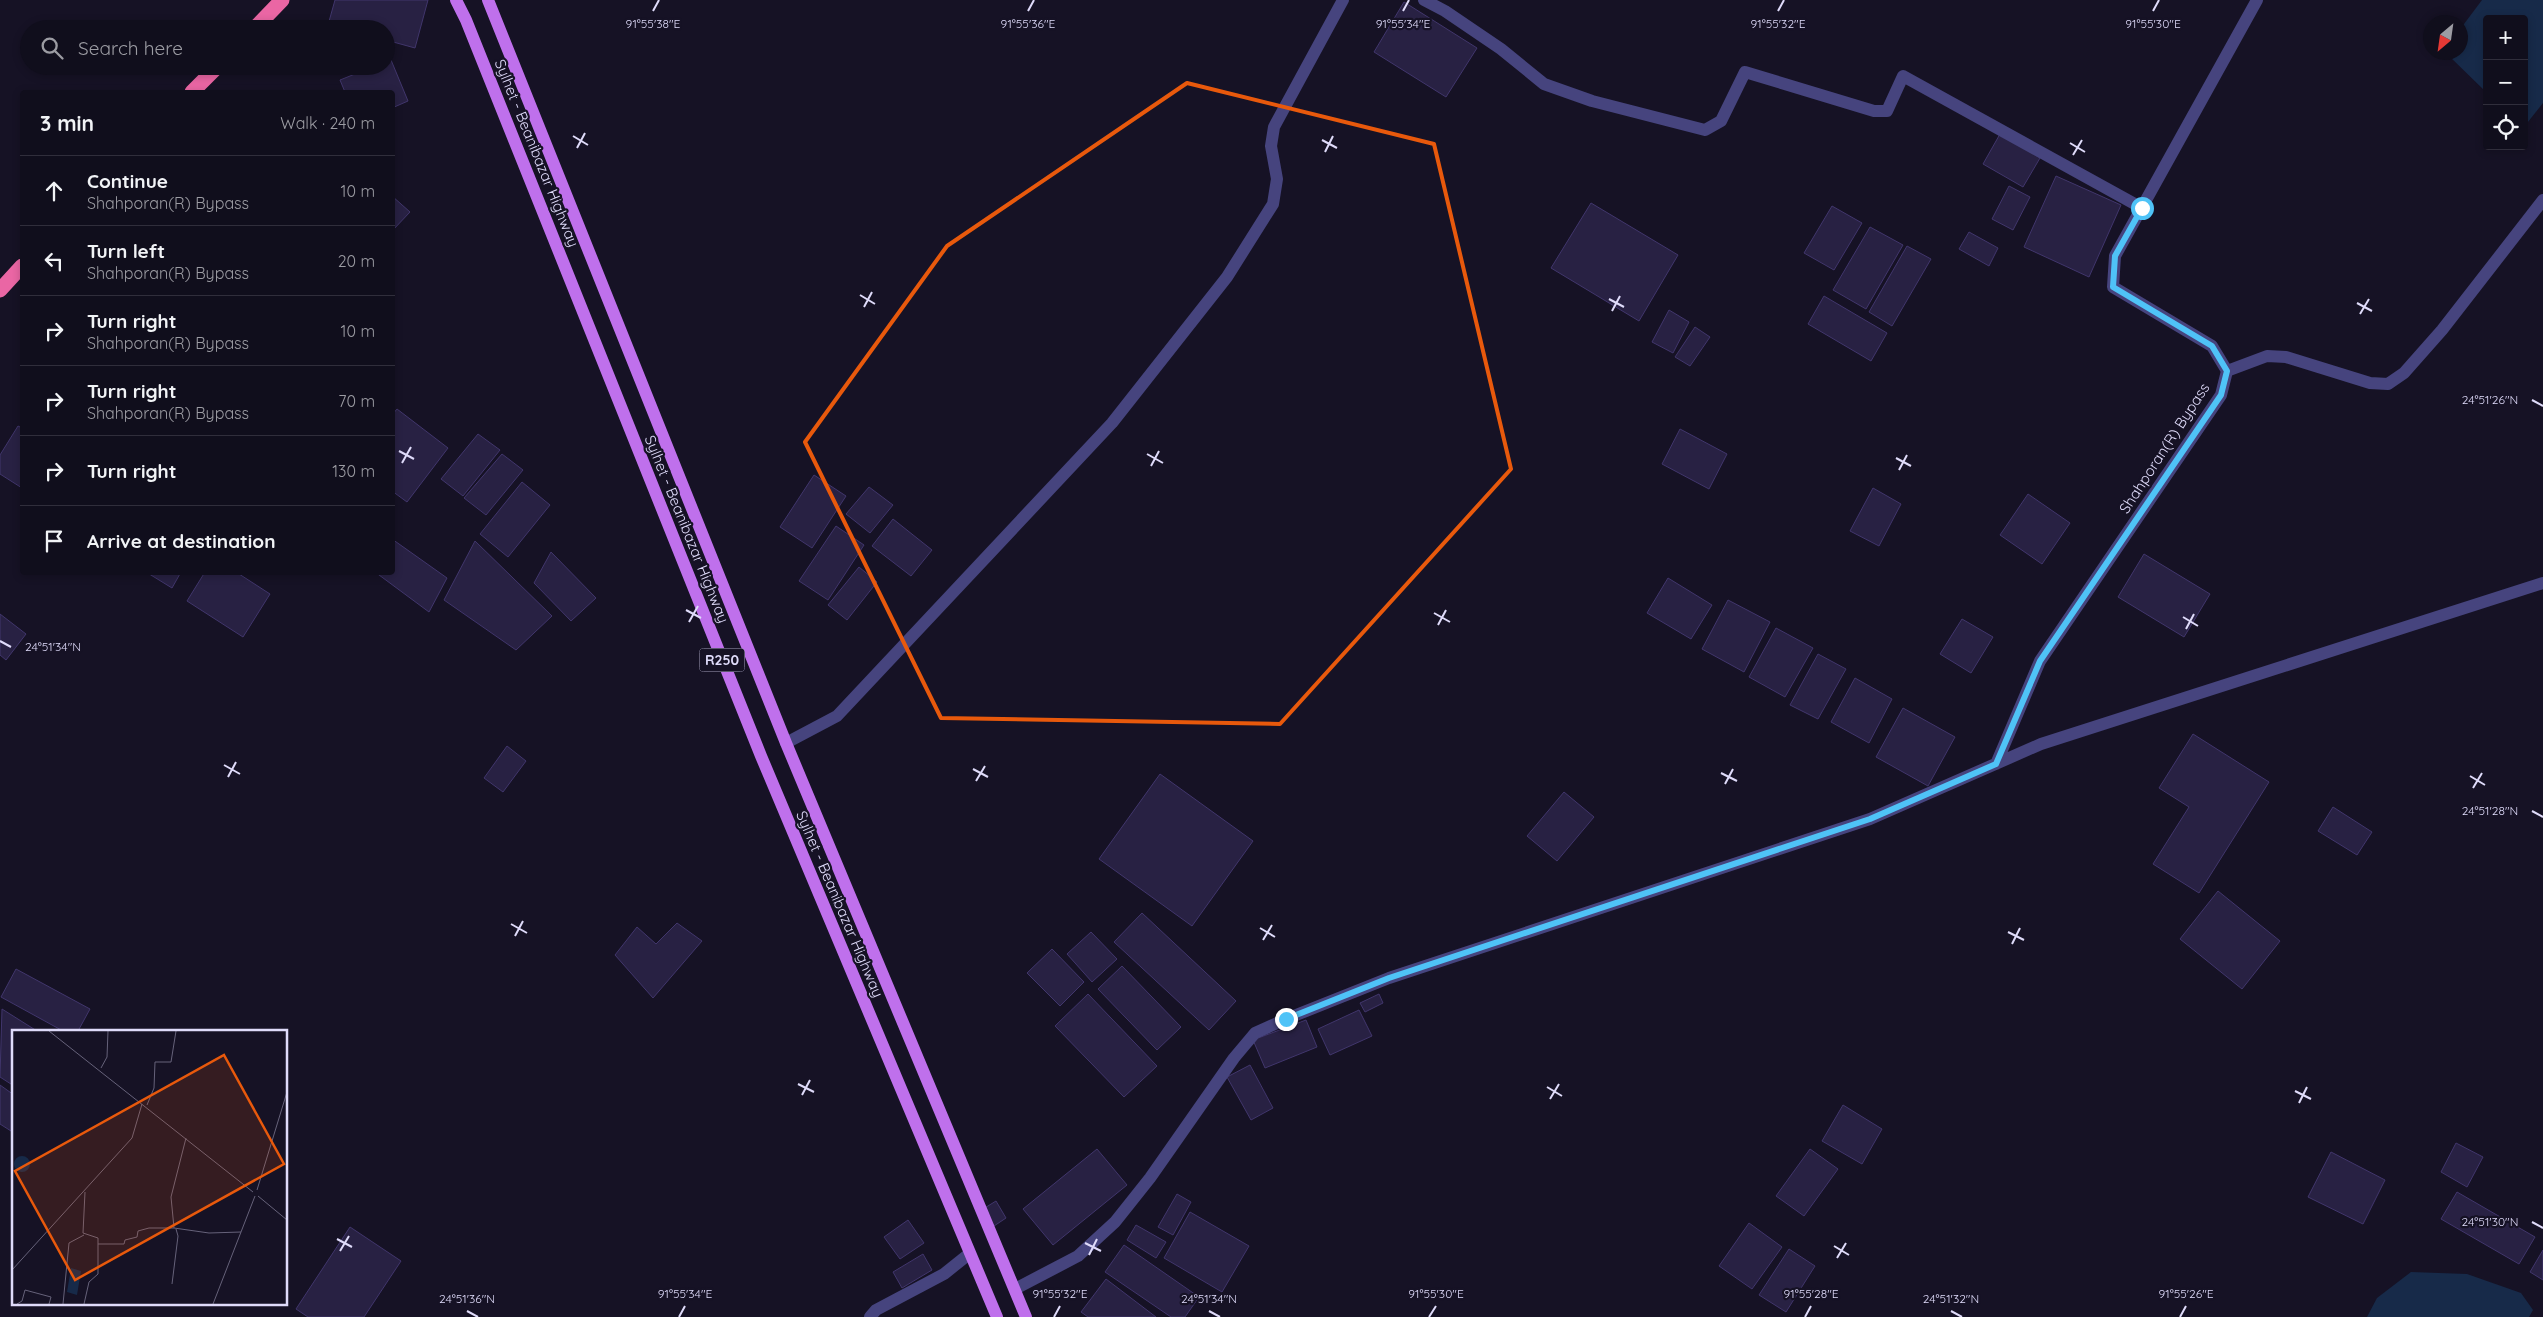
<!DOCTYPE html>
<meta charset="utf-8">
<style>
body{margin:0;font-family:Quicksand,sans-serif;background:#1e1c29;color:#f1f3f6}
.controls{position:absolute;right:15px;top:15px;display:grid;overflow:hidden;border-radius:5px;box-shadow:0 2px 8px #0003}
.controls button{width:45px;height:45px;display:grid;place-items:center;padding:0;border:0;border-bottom:1px solid #302e3b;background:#100e1c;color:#f1f3f6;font:25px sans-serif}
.compass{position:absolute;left:2423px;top:15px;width:45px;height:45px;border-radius:50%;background:#100e1c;box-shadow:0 2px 8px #0003;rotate:209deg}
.stop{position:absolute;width:15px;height:15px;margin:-11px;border:4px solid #4fc3f7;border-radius:50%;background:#fff}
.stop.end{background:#4fc3f7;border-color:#fff;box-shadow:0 1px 5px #0008}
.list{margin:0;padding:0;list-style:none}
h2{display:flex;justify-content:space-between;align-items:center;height:65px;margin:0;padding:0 20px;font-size:21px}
h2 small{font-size:16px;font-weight:400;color:#9c9ca3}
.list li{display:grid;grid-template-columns:32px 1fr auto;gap:15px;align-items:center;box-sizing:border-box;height:70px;padding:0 20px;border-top:1px solid #302e3b}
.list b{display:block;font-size:19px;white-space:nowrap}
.list p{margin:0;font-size:16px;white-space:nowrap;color:#9c9ca3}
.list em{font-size:16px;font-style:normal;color:#9c9ca3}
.icon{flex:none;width:28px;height:28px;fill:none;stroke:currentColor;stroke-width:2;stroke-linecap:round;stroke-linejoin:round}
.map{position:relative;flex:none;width:2543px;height:1317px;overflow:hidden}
.search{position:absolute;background:#100e1c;box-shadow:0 2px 8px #0003;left:20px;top:20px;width:375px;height:55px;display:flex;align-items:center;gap:12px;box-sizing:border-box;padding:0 18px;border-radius:28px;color:#9c9ca3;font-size:19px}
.panel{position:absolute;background:#100e1c;box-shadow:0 2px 8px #0003;left:20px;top:90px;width:375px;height:485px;border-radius:5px}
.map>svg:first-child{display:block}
</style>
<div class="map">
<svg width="2543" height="1317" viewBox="0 0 2543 1317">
<rect width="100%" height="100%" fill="#161225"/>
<path fill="#172a49" d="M2482,0H2543V103L2524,127V19H2487V93L2446,53L2460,52L2461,28Z
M2411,1272L2467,1274L2521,1293L2533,1310L2529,1317H2367L2377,1298Z"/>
<path fill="#282143" stroke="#41366c" d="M335,0H428L415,48L386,40V29H344L328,25Z
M1404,2L1477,48L1446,97L1374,52Z
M391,60L408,101L392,108V92H345L340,80L375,66H386V62Z
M2000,134L2040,158L2023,187L1983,164Z
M2056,176L2121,205L2089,277L2024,247Z
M2009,186L2030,197L2013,230L1992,219Z
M392,196L410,212L392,231Z
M1591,203L1678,255L1639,321L1551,268Z
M1832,206L1862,223L1834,270L1804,253Z
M1870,227L1903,245L1866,309L1833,290Z
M1969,232L1998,248L1989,266L1959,249Z
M1907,246L1931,259L1892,326L1869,312Z
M1824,296L1887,333L1871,361L1808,324Z
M1669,310L1689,322L1673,353L1652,342Z
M1695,327L1710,337L1690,366L1675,357Z
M397,409L448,448L407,502L392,491V415Z
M18,426L22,428V488L0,474V455Z
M1680,429L1727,454L1709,489L1662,464Z
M478,434L500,450L463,496L441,479Z
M502,454L523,470L486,515L464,498Z
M814,475L846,496L812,548L780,527Z
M522,482L550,505L508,557L480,534Z
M869,487L893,505L870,533L846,514Z
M1873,488L1901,504L1879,546L1850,531Z
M2028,494L2070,523L2042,564L2000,535Z
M893,519L932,550L911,576L872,546Z
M836,526L864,545L828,600L799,581Z
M392,539L447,578L429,612L375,572H392Z
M475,541L552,616L516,650L444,600Z
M551,552L596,598L571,621L534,583Z
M2144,554L2210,594L2184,637L2118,597Z
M859,567L877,582L847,620L828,605Z
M146,572H181L172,588Z
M205,572H236L270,594L243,637L187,601Z
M1668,578L1712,605L1691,639L1647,613Z
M1728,600L1770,622L1744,672L1702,649Z
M0,614L26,634L6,660L0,655Z
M1962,619L1993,637L1971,673L1940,654Z
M1776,628L1813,648L1785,697L1749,677Z
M1818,654L1846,669L1818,719L1790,705Z
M1855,678L1892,699L1869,743L1831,722Z
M1903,708L1955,737L1928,786L1876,757Z
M2193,734L2269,782L2199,893L2153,864L2189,807L2159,788Z
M507,746L526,761L503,792L484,778Z
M1160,774L1253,841L1192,926L1099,859Z
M1564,792L1594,817L1557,861L1527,836Z
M2333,807L2372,832L2357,855L2318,831Z
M2218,891L2280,941L2242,989L2180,939Z
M1142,913L1236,1001L1209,1030L1114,942Z
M677,923L702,941L653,998L615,955L637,927L656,944Z
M1091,932L1117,959L1092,982L1067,954Z
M1052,949L1084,982L1060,1006L1027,973Z
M1122,966L1181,1027L1157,1050L1098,989Z
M16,969L90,1009L78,1031H63L1,997Z
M1088,994L1157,1066L1124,1097L1055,1026Z
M1379,994L1383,1003L1365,1012L1360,1003Z
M2,1009L37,1031H14V1086L0,1077Z
M1359,1010L1372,1036L1330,1055L1318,1029Z
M1306,1020L1317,1047L1265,1068L1253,1040Z
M1250,1065L1273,1108L1251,1120L1227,1077Z
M0,1085L14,1095V1127L11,1131L0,1124Z
M1843,1105L1882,1129L1862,1164L1822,1141Z
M2456,1143L2483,1157L2467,1187L2441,1172Z
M1097,1149L1127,1185L1053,1245L1023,1209Z
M1810,1149L1838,1169L1804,1216L1776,1196Z
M2331,1152L2385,1180L2363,1224L2308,1197Z
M2457,1192L2535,1237L2519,1264L2441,1219Z
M1177,1194L1191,1202L1173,1235L1158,1227Z
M996,1201L1006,1218L994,1226L983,1209Z
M1190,1212L1249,1246L1222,1292L1164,1258Z
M908,1220L924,1243L900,1259L884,1237Z
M1749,1223L1782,1247L1752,1289L1719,1266Z
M1136,1225L1166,1242L1156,1258L1127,1240Z
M350,1227L401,1261L364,1317H308L296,1309Z
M1124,1245L1199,1297L1185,1317H1171L1105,1272Z
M1789,1249L1815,1266L1786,1312L1759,1295Z
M2543,1250V1280L2530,1272Z
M923,1254L932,1270L902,1288L893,1272Z
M1106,1279L1156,1317H1088L1081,1312Z"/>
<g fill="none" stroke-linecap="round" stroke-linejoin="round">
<path stroke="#46447e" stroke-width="12" d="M1424,0L1445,11L1501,49L1544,84L1592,101L1705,130L1721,121L1745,72L1874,111H1887L1903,76L2142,208
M2227,371L2267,356L2286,357L2370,383L2388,384L2404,373L2442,330L2543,200
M786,743L837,716L1112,423L1227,277L1273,204L1277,179L1271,146L1274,127L1343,0
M1996,764L2040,661L2221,395L2227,371L2212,346L2113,287L2115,256L2257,0
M1015,1289L1078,1256L1115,1222L1150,1178L1234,1058L1255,1033L1286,1019L1389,978L1870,819L2041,744L2543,583
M870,1317L876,1310L944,1274L969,1254"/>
<path stroke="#bf70ec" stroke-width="12" d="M456,0L466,20L761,756L997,1317
M488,0L786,743L1026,1317"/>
<path stroke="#ea66a4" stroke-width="15" d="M254,29L282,0
M192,92L218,66
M0,290L22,266"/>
</g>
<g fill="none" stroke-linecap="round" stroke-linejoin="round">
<path stroke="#4fc3f7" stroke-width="6" d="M1286,1019L1389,978L1870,819L1996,764L2040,661L2221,395L2227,371L2212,346L2113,287L2115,256L2142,208"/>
</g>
<path fill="none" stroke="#e8590c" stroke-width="4" stroke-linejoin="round" d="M1187,83L1434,144L1511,469L1280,724L941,718L805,442L947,246Z"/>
<path fill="none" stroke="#dfdbfa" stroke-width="2" d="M653,11L659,0M1028,11L1034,0M1403,11L1409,0M1778,11L1784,0M2153,11L2159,0M573,136L588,145M1322,140L1337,148M2070,143L2085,152M577,148L585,133M1325,152L1333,136M2073,155L2082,140M860,295L875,304M1609,299L1624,307M2357,303L2372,311M864,307L872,292M1612,311L1620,296M2360,314L2369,299M2532,400L2543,406M399,451L414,459M1147,454L1163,463M1896,458L1911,466M402,463L411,447M1151,466L1159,451M1899,470L1907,455M686,610L701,618M1434,613L1450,622M2183,617L2198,626M689,622L698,606M1438,625L1446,610M2186,629L2194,614M0,641L11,647M224,765L240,774M973,769L988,777M1721,773L1737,781M2470,776L2485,785M228,777L236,762M976,781L985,766M1725,784L1733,769M2473,788L2482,773M2532,811L2543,817M511,924L527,933M1260,928L1275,937M2008,932L2024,940M515,936L523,921M1263,940L1272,925M2012,944L2020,928M798,1084L814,1092M1547,1087L1562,1096M2295,1091L2311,1099M802,1095L810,1080M1550,1099L1559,1084M2299,1103L2307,1087M2532,1222L2543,1228M337,1239L352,1247M1085,1243L1101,1251M1834,1246L1849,1255M340,1251L349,1236M1089,1255L1097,1239M1837,1258L1846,1243M467,1311L478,1317M1209,1311L1220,1317M1951,1311L1962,1317M679,1317L685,1306M1054,1317L1060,1306M1429,1317L1436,1306M1805,1317L1811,1306M2180,1317L2186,1306"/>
<g text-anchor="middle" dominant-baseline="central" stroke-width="4.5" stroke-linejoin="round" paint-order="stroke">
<rect fill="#161225" stroke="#a39fba" stroke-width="1" x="699.5" y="648.5" width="45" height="23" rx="4"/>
<g font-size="14" font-weight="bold" fill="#dfdbfa">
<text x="722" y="660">R250</text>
</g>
<g font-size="15" fill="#dfdbfa" stroke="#161225">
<text transform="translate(537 153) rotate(68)">Sylhet - Beanibazar Highway</text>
<text transform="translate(2164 448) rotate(-57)">Shahporan(R) Bypass</text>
<text transform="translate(687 529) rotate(68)">Sylhet - Beanibazar Highway</text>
<text transform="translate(840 904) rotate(67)">Sylhet - Beanibazar Highway</text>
</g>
</g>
<g transform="translate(12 1030)">
<rect width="275" height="275" fill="#161225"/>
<path d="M2 134a8 8 0 1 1 16 0a8 8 0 1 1-16 0ZM59,238L69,241L65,265L55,262Z" fill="#172a49"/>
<path fill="none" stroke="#66627a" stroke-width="1" d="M37,1L241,162M89,38L95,27L96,1M135,75L142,58L143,32H159L164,1M174,108L159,167L162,198L197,203L229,202M245,160L275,62M246,166L275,190M86,214H112L113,210L125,207L126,201L137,198H162M0,240L120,108L130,74M160,254L166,206L164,199M5,274L10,271L13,260L39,267L37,274M51,274L57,213L72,205M72,274L77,252L86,244V208L71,203L73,162M201,274L243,166"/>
<path fill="#e8590c" fill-opacity="0.15" stroke="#e8590c" stroke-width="2.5" d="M212,25L272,134L63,250L3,141Z"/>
<rect width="275" height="275" fill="none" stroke="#dfdbfa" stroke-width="2.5"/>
</g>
<g font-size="12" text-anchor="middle" fill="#dfdbfa" stroke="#161225" stroke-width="4.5" stroke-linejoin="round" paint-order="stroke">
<text x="653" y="28">91°55'38"E</text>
<text x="1028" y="28">91°55'36"E</text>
<text x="1403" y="28">91°55'34"E</text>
<text x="1778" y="28">91°55'32"E</text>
<text x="2153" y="28">91°55'30"E</text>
<text x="2490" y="404">24°51'26"N</text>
<text x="53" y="651">24°51'34"N</text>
<text x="2490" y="815">24°51'28"N</text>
<text x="2490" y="1226">24°51'30"N</text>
<text x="685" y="1298">91°55'34"E</text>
<text x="1060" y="1298">91°55'32"E</text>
<text x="1436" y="1298">91°55'30"E</text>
<text x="1811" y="1298">91°55'28"E</text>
<text x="2186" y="1298">91°55'26"E</text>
<text x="467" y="1303">24°51'36"N</text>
<text x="1209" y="1303">24°51'34"N</text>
<text x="1951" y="1303">24°51'32"N</text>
</g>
</svg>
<div class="controls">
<button>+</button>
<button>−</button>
<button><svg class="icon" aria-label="locate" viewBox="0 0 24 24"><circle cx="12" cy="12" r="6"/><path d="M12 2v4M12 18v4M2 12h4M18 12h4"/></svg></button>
</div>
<svg class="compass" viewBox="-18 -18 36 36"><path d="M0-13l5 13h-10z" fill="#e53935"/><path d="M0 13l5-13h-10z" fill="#9c9ca3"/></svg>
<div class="stop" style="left:2142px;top:208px"></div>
<div class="stop end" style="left:1286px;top:1019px"></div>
<div class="search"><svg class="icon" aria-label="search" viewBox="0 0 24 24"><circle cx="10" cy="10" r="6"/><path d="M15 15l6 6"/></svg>Search here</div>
<section class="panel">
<h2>3 min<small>Walk · 240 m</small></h2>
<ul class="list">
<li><svg class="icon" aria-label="ahead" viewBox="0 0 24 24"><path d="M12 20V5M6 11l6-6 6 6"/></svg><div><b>Continue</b><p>Shahporan(R) Bypass</p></div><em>10 m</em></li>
<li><svg class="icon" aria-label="left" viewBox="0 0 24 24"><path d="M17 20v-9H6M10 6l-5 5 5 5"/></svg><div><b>Turn left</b><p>Shahporan(R) Bypass</p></div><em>20 m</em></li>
<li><svg class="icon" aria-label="right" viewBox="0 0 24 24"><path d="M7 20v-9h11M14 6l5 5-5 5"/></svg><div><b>Turn right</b><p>Shahporan(R) Bypass</p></div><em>10 m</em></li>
<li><svg class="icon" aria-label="right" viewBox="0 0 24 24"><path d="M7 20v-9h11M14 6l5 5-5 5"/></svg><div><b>Turn right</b><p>Shahporan(R) Bypass</p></div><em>70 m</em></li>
<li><svg class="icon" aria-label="right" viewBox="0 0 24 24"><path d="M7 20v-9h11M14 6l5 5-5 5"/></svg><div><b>Turn right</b></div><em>130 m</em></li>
<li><svg class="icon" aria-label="arrive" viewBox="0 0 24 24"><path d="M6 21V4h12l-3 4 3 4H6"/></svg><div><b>Arrive at destination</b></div></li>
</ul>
</section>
</div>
